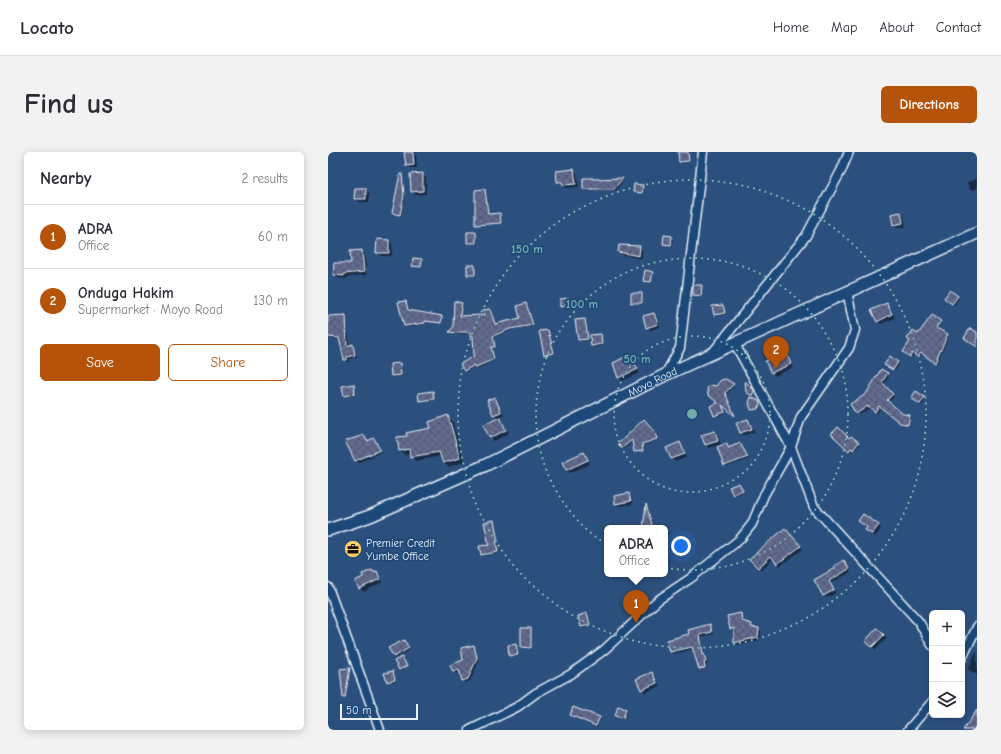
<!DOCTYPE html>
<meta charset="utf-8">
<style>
body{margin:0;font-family:"Comic Neue",sans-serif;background:#f2f2f3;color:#2b2b33}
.controls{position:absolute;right:12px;bottom:12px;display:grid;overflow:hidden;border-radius:6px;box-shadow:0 2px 10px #0003}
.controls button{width:36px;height:36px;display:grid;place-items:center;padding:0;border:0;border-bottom:1px solid #e1e1e2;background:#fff;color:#2b2b33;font:20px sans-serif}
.scale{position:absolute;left:12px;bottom:10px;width:78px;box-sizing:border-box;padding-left:4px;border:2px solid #e8f1f8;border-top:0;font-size:11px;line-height:14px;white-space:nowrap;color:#e8f1f8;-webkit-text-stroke:3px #1f4a7a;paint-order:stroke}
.you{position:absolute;left:353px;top:394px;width:14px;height:14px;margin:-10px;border:3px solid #fff;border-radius:50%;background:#1a73e8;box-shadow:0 0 0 6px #1a73e833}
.badge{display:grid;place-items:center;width:26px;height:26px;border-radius:50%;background:#b45309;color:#fff;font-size:13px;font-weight:700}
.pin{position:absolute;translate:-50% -33px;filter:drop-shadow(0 1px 2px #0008)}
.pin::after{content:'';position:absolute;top:21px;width:14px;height:12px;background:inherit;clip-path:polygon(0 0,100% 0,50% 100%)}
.popup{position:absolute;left:276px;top:373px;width:64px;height:52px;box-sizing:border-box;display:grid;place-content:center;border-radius:6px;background:#fff;filter:drop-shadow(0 1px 3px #0005);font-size:13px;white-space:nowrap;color:#7c7c81}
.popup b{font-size:15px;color:#2b2b33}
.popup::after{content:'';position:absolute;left:50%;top:100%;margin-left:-8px;border:8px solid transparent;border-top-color:#fff}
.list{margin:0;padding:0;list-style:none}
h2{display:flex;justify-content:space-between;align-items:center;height:52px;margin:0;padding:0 16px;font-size:17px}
h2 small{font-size:13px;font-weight:400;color:#7c7c81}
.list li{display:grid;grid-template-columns:26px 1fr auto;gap:12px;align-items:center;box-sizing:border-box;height:64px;padding:0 16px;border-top:1px solid #e1e1e2}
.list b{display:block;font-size:15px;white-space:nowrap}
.list p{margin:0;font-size:13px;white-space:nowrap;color:#7c7c81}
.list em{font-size:13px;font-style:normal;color:#7c7c81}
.actions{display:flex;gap:8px;padding:12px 16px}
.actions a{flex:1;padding:9px 0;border:1px solid #b45309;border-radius:6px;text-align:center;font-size:14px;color:#b45309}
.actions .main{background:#b45309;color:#fff}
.icon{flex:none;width:22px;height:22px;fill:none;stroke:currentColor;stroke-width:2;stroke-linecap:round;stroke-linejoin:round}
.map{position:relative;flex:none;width:649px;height:578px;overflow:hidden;border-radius:6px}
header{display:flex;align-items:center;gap:24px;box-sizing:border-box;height:56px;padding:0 20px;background:#fff;border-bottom:1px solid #e1e1e2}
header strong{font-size:19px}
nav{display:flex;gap:22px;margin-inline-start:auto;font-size:14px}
.intro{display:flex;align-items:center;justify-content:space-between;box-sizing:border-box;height:96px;padding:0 24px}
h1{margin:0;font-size:28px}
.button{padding:10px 18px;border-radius:6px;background:#b45309;color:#fff;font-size:14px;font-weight:700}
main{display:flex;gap:24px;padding:0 24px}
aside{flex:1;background:#fff;border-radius:6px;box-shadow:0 2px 10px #0003}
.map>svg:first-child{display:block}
</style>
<header>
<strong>Locato</strong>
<nav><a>Home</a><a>Map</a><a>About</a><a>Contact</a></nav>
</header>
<div class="intro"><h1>Find us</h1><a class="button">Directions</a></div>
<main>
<aside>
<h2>Nearby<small>2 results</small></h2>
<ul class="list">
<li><span class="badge">1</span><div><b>ADRA</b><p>Office</p></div><em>60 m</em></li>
<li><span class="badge">2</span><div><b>Onduga Hakim</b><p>Supermarket · Moyo Road</p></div><em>130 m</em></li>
</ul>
<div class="actions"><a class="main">Save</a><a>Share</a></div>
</aside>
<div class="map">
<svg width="649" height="578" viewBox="0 0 649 578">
<defs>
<pattern id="building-cross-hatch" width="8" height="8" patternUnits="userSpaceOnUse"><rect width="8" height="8" fill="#626b91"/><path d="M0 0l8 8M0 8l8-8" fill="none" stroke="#53586a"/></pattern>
</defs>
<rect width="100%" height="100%" fill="#2c507e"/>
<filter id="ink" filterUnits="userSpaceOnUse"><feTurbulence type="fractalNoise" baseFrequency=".025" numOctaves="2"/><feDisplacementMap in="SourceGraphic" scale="8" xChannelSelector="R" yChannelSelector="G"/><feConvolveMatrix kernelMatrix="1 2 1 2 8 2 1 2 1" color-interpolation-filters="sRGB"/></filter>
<g filter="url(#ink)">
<path fill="#0007" d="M78,0H88L89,16H82L79,13Z
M360,0L362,10L354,11L352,10Z
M246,18L249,21L251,35L239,36L230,30Z
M94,22L98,26V42L87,43L84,39Z
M74,23L77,45L73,64L65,61Z
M265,27L267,28H296L288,38H258L256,37Z
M649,27V37L642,38L639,30Z
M314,34L315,42L306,39Z
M28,37H38L41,40V50H31L27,47Z
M157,38L160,63L172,62L174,72H148Z
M573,61L576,64L578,75L569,76L566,73L564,63Z
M148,81L149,92H141L140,91Z
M337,84L345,87L344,94L336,92Z
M61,88L64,92V104H53L49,100Z
M311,95L314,98V107L295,103L291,100Z
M34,99L37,103L38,123L19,125V127L10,126L7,123L24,111Z
M94,108V116L85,113Z
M146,114L148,124H141L140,123Z
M374,134V144H367L366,143Z
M622,139L631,146L626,153L617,146Z
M313,142L315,152H305L304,151Z
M240,147L242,155L235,156L233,154Z
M78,150L81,159L113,165L114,171L98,169V172L79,175L71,151Z
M134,151L135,153L133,165L157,163L162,158L168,173L194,166L199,154L206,174L183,178L166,185L167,196H164L166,208L150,216L148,214L138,220L133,213L147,205L144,181L131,182L122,179Z
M559,152L567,166L553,172L549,169Z
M395,154L398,162L388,164L387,163Z
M326,162L329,165L332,175L322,178L319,175Z
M256,168L261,188L253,189L251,187Z
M612,169L613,171L609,177L621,184L609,211L595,201L592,205L586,202L584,205L578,201L583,189Z
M0,178L19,180L21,183V194H24L27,196L29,205L21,207V210H19L17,207L12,188L0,186Z
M219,179L227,202L218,203L217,202Z
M272,183L275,194L266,195L264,193Z
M458,201L466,215L447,224L443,220Z
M301,204L312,221L294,229L291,225Z
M562,206L571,212L567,219L559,214Z
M71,212L74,224L65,225L64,223Z
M559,222L561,224L556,232L566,245L560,250L575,263L583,265L581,274L575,273L553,255L549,261L542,256L531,263L529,261L538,242Z
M405,232L406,234L398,243L406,262L381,242L389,235Z
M25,233L28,243L18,245L16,243Z
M104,240L106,248L94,249L92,248Z
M166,246L176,263L171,265L181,281L166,289L162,285L170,266L166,262Z
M596,246L598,247L594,253L586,248Z
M430,250L433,255L431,258H426L424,257Z
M394,254L397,261L389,265L384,255Z
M120,264L124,268L136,310L120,315L116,311L113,304L87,309L83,302L77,303L72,299L80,285L104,276Z
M316,268L328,283L330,288L315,293L316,300H307L305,289L296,297L291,292Z
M420,268L427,280L416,283L413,280Z
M386,280L390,283L393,294L398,292L401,297L413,294L421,307L398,315L390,293L381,296L378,293L375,284Z
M504,282L521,287L523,285L532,292L527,298L525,297L523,300Z
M36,284L40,290L46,287L53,300L30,311L19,289Z
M351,291L359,305L347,310L344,306Z
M255,301L262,312L242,321L235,311Z
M411,332L415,340L407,344L406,342Z
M301,342L304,345L305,352L291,354L288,351Z
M319,354L325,374V376H316Z
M166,369L171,401L155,404L152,395L162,394Z
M531,369L550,373L553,377L547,385Z
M457,377L475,397L452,414L446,406L433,418L423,407Z
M518,412L523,420L502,432L508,441L498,446L487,429Z
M48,420L55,430L35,440L32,436Z
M259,462L263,474L255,476L254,474Z
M412,462L416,470L433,479L432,488L409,493L407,491V478L403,476Z
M382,473L386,482L373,485L376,503L380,512L377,513L378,517L374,518L371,516L366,497L345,502L343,500L363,483Z
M202,477L204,497L196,496L194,495Z
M550,478L559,486L548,498L539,489Z
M77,490L82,498L68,506L61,496Z
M188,493L191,504L183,505L182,503Z
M145,494L151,509L142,529L137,531L132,521L128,522L123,514L137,508Z
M649,499V523L640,517Z
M75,508L79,515L73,519L72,517Z
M22,517L23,518L17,547L13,518Z
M65,520L68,529L61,531L60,530Z
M324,521L332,534L317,541L314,537Z
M298,558L299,559L296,567L288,563Z
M649,562V575L647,578H642Z
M244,563L271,566L273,567L269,575Z"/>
<path fill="url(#building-cross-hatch)" stroke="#e8f1f8" d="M76,0H85L86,13L78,14Z
M350,0H360L361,9L351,10Z
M246,17L248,32L235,33L234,30H229L228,19Z
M95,21V39L83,40L82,22Z
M72,22H74L76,43L72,63L64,61Z
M255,26H265V27L295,26L286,37H255Z
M306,32L315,33L314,41L305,40Z
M27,36H38V47H26Z
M157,37L160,62L172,61L173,71L147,73V38Z
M573,60L575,71L565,73L563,62Z
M139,80H148V91H139Z
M336,83L344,84L343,93L335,92Z
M49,87L61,88V101H48Z
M291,93L312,94L311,104L290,100Z
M34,98L36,120L16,122V124L5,123L6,111H23L22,99Z
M85,106L94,107L93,115L84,114Z
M139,113H147V123H139Z
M317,118L325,120L323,130L315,129Z
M365,133H374L373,144L365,143Z
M622,138L630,144L624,152L616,146Z
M303,141H314V151H303Z
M241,146V154L232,155V147Z
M78,149L80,158L114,164L113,171L97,169V171L76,174L70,150Z
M126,149L134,151L132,164L156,163L155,158L162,157L167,172L192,166L189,154L198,151L205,173L182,177L165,184L167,195H163L166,207L148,215L147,213L136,219L132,212L146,204L145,184H143V180H130L129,181L121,180L125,175Z
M559,151L564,162L549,170L543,158Z
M395,153L397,161L386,163L384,154Z
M326,161L330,172L318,176L315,164Z
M18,163L19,194L25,192L27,203L19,205V208H16L11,186L0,185V164Z
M604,163L613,169L608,176L620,182L607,211L593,201L590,205L584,201L582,205L575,200L582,189L579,187L585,178L590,182Z
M257,167L260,187L250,188L247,168Z
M642,176L649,180V195L636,186Z
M220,178L226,201L216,203L211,179Z
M273,182L274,192L263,194L262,183Z
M458,200L463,212L443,221L437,209Z
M301,203L310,217L290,226L285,211Z
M562,204L570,210L565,218L556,213Z
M72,211L73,223L63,224L62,212Z
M553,217L560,221L554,230L565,242L559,248L575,262L582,263L580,273L572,271L551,254L547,260L540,254L528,262L522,252L538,242Z
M398,227L406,232L397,241L407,264L394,253L397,260L386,264L382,254L390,251L380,243L379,236L383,233L388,234L393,228Z
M417,229L426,238L424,244L418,240Z
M26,232L27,242L16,244L14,234Z
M105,239L106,247L91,249L90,241Z
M588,239L597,245L592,252L583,246Z
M167,245L173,260L165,263L159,248Z
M423,245L431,249L432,253L430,257L423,258L421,251Z
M120,263L132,306L115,311L111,300L82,305L81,297L71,299L69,285L79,284L78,281L82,280L103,276L101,270Z
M172,265L178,278L162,286L155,273Z
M316,267L327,280L329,287L314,292L315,299L306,300L304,288L294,296L290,292Z
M420,267L424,277L412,281L408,271Z
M510,275L521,286L523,284L531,290L525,298L523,296L521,299L503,282Z
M387,279L390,289L377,293L373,283Z
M36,283L39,289L46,286L52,298L27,309L17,289Z
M352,290L357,302L343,307L338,296Z
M399,291L400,296L412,291L420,305L396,314L389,295Z
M256,300L260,308L238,318L234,310Z
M411,331L415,338L405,343L401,335Z
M301,341L303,349L287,352L286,344Z
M318,352L325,376H315Z
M535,362L551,373L544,382L537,378L539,375L530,369Z
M166,368L170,390H168L170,400L153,403L151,394L161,393L156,370Z
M457,376L473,394L449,412L443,404L430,416L421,407Z
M516,408L521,417L501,429L506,438L495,444L486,428L507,416L506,414Z
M44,418L45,420L49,419L52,427L31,437L27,429L35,425L34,422Z
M259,461L262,473L253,475L250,464Z
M413,461L414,469L424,472L423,475L431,476L430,485L406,491V476L402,477L399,464Z
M382,472L384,480L372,483L375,502H376L378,510L376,511L377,516L371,517L364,495L342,500L339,488L361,482L360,478Z
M193,476H203V496L193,495Z
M549,476L556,483L544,495L537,489Z
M76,488L81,496L66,505L60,496Z
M188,492L190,503L181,504L180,493Z
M146,493L149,506L140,527L134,529L131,518L125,520L122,513L135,508L133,496Z
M74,505L79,514L71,518L66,509Z
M22,516L17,546H15L12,517Z
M65,519L67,528L59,530L56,521Z
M324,520L329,531L313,538L308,527Z
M290,554L298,557L295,566L287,564Z
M245,555L272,565L268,574L242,563Z
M649,558V572L645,578H635Z"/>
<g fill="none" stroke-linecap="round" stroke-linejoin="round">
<defs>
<path id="minor" d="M407,192L463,295L486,355L591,470L604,493
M385,200L478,84L513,19L521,0
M337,223L352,196L375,0
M0,435L52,578
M634,506L649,475
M142,578L189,555L208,541L243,522L276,498L330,448L363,426L412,387L424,372L436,343L463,295L473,265L521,196L527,178L519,139
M580,578L604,550"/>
<g id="secondary">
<path id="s1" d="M0,378L42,364L158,313L337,223L649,81"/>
</g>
</defs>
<use href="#minor" stroke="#e8f1f8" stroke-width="11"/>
<use href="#secondary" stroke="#e8f1f8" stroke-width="14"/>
<use href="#minor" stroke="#1f4a7a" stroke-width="8"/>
<use href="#secondary" stroke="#1f4a7a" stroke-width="11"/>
</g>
</g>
<g fill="none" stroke="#71adac" stroke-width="2" stroke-dasharray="2 4">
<circle cx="364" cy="262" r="78"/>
<circle cx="364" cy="262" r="156"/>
<circle cx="364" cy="262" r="234"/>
</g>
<defs>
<symbol id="office-disc" viewBox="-11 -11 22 22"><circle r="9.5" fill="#ffd166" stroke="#1f4a7a"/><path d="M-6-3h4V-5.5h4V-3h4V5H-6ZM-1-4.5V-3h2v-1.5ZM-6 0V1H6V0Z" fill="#111"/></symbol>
</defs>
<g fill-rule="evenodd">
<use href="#office-disc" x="15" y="387" width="20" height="20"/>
</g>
<g text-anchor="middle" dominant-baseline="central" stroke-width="4" stroke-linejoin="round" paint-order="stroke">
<g font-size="11" fill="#e8f1f8" stroke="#1f4a7a">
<text stroke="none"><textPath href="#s1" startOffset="357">Moyo Road</textPath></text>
</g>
<g font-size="11" fill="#e8f1f8" stroke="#1f4a7a" text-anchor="start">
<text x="38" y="391">Premier Credit<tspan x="38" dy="13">Yumbe Office</tspan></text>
</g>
</g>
<circle cx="364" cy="262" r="6" fill="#71adac" stroke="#1f4a7a" stroke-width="2"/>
<g font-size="12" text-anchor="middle" font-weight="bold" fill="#71adac" stroke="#1f4a7a" stroke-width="4" stroke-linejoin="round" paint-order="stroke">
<text x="199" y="101">150 m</text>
<text x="254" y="156">100 m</text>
<text x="309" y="211">50 m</text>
</g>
</svg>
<div class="controls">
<button>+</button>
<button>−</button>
<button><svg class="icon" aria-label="layers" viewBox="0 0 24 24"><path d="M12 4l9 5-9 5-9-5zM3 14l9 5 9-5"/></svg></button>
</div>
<div class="scale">50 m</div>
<div class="you"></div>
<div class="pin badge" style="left:308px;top:471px">1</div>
<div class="popup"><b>ADRA</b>Office</div>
<div class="pin badge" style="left:448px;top:217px">2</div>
</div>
</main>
